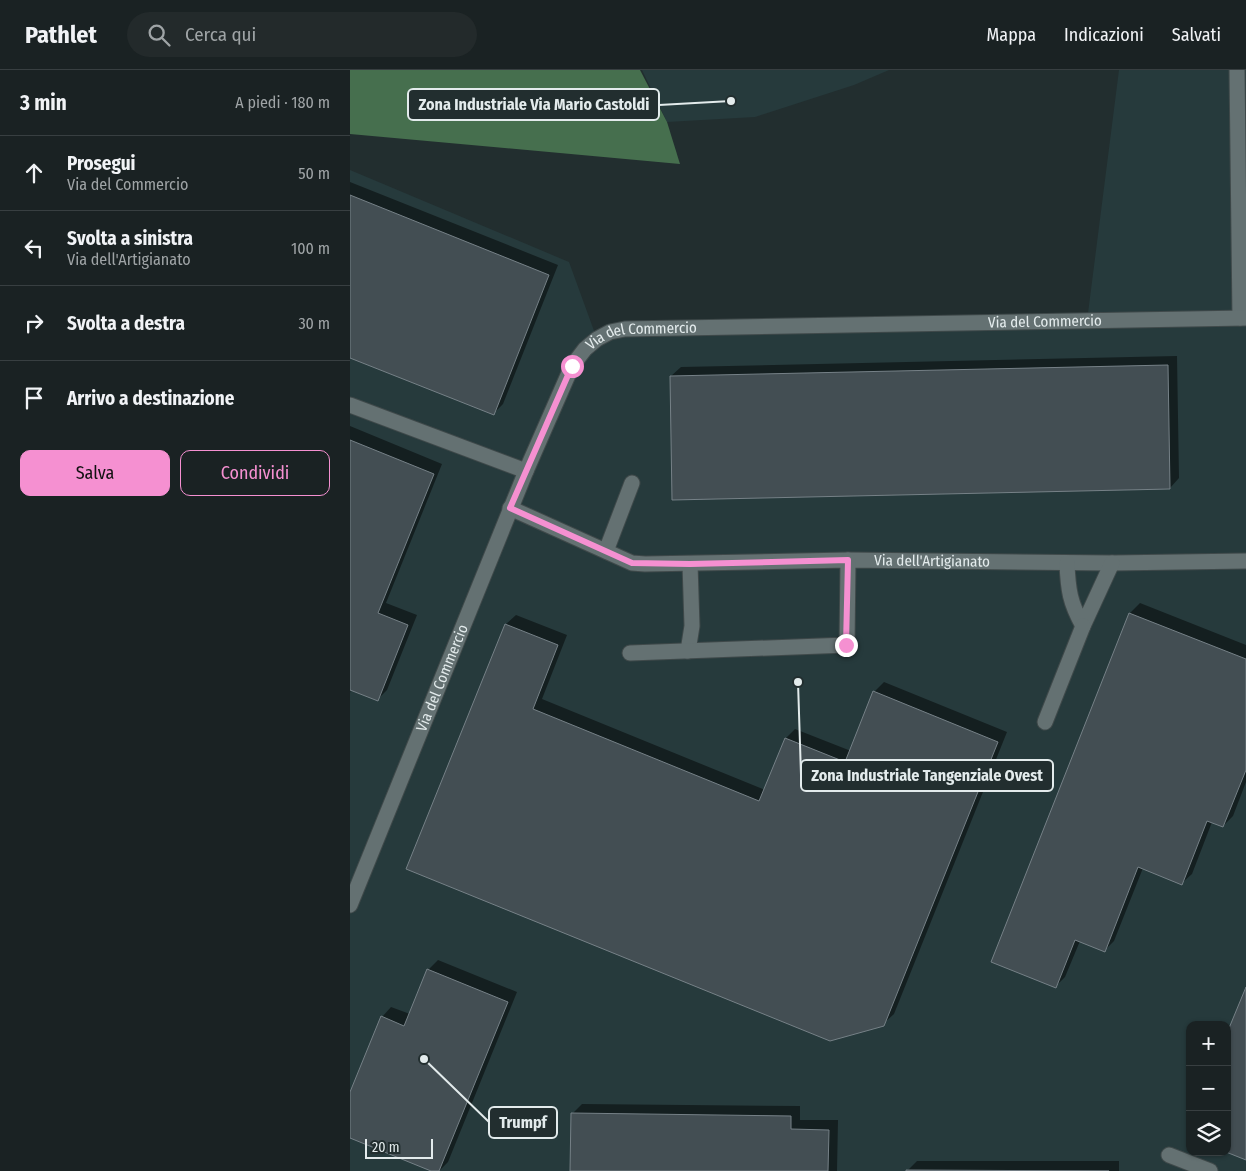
<!DOCTYPE html>
<html lang="it">
<meta charset="utf-8">
<style>
body{margin:0;font-family:"Fira Sans Condensed",sans-serif;background:#232a2b;color:#f1f3f6}
.controls{position:absolute;right:15px;bottom:15px;display:grid;overflow:hidden;border-radius:10px;box-shadow:0 1px 4px #0004}
.controls button{width:45px;height:45px;display:grid;place-items:center;padding:0;border:0;border-bottom:1px solid #383f41;background:#1a2223;color:#f1f3f6;font:25px sans-serif}
.scale{position:absolute;left:15px;bottom:12px;width:68px;box-sizing:border-box;padding-left:5px;border:2px solid #e3ebec;border-top:0;font-size:14px;line-height:18px;white-space:nowrap;color:#e3ebec;-webkit-text-stroke:4px #222e2f;paint-order:stroke}
.stop{position:absolute;width:15px;height:15px;margin:-11px;border:4px solid #f590d1;border-radius:50%;background:#fff}
.stop.end{background:#f590d1;border-color:#fff;box-shadow:0 1px 5px #0008}
.list{margin:0;padding:0;list-style:none}
h2{display:flex;justify-content:space-between;align-items:center;height:65px;margin:0;padding:0 20px;font-size:21px}
h2 small{font-size:16px;font-weight:400;color:#9fa4a6}
.list li{display:grid;grid-template-columns:32px 1fr auto;gap:15px;align-items:center;box-sizing:border-box;height:75px;padding:0 20px;border-top:1px solid #383f41}
.list b{display:block;font-size:19px;white-space:nowrap}
.list p{margin:0;font-size:16px;white-space:nowrap;color:#9fa4a6}
.list em{font-size:16px;font-style:normal;color:#9fa4a6}
.actions{display:flex;gap:10px;padding:15px 20px}
.actions a{flex:1;padding:11px 0;border:1px solid #f590d1;border-radius:10px;text-align:center;font-size:18px;color:#f590d1}
.actions .main{background:#f590d1;color:#111}
.icon{flex:none;width:28px;height:28px;fill:none;stroke:currentColor;stroke-width:2;stroke-linecap:round;stroke-linejoin:round}
.map{position:relative;flex:none;width:896px;height:1101px;overflow:hidden}
header{display:flex;align-items:center;gap:30px;box-sizing:border-box;height:70px;padding:0 25px;background:#1a2223;border-bottom:1px solid #383f41}
header strong{font-size:24px}
nav{display:flex;gap:28px;margin-inline-start:auto;font-size:18px}
.search{width:350px;height:45px;background:#232a2b;display:flex;align-items:center;gap:12px;box-sizing:border-box;padding:0 18px;border-radius:28px;color:#9fa4a6;font-size:19px}
main{display:flex}
aside{flex:1;background:#1a2223}
.map>svg:first-child{display:block}
</style>
<header>
<strong>Pathlet</strong>
<div class="search"><svg class="icon" aria-label="search" viewBox="0 0 24 24"><circle cx="10" cy="10" r="6"/><path d="M15 15l6 6"/></svg>Cerca qui</div>
<nav><a>Mappa</a><a>Indicazioni</a><a>Salvati</a></nav>
</header>
<main>
<aside>
<h2>3 min<small>A piedi · 180 m</small></h2>
<ul class="list">
<li><svg class="icon" aria-label="ahead" viewBox="0 0 24 24"><path d="M12 20V5M6 11l6-6 6 6"/></svg><div><b>Prosegui</b><p>Via del Commercio</p></div><em>50 m</em></li>
<li><svg class="icon" aria-label="left" viewBox="0 0 24 24"><path d="M17 20v-9H6M10 6l-5 5 5 5"/></svg><div><b>Svolta a sinistra</b><p>Via dell'Artigianato</p></div><em>100 m</em></li>
<li><svg class="icon" aria-label="right" viewBox="0 0 24 24"><path d="M7 20v-9h11M14 6l5 5-5 5"/></svg><div><b>Svolta a destra</b></div><em>30 m</em></li>
<li><svg class="icon" aria-label="arrive" viewBox="0 0 24 24"><path d="M6 21V4h12l-3 4 3 4H6"/></svg><div><b>Arrivo a destinazione</b></div></li>
</ul>
<div class="actions"><a class="main">Salva</a><a>Condividi</a></div>
</aside>
<div class="map">
<svg width="896" height="1101" viewBox="0 0 896 1101">
<rect width="100%" height="100%" fill="#222e2f"/>
<path fill="#263a3c" fill-rule="evenodd" d="M292,0H539L504,15L405,47L317,52Z
M769,0H896V1101H0V100L219,192L247,269L260,262L737,251ZM840,955H877V1082H840Z"/>
<path fill="#466f4e" d="M0,0H290L317,52L330,94L0,64Z"/>
<path fill="#0007" d="M0,112L208,195L153,334L143,344L0,286Z
M827,286L829,408L820,418L321,306L331,297Z
M0,356L92,394L36,533L67,545L37,620L27,630L1,619L0,623Z
M790,533L896,575V712L883,746L873,756L862,752L842,804L832,813L793,798L764,871L754,881L730,871L715,907L706,916L643,892L780,543Z
M166,545L217,565L192,629L415,720L436,668L445,659L501,681L524,622L534,612L657,662L544,944L533,954L58,798L156,554Z
M88,890L167,922L98,1092L89,1101H85L0,1067V1025L32,947L41,937L60,944L78,900Z
M232,1034L450,1036V1050H488L487,1101H221L222,1044Z
M567,1091H769V1101H557Z"/>
<path fill="#434e53" stroke="#768187" d="M0,125L199,205L144,345L0,288Z
M818,295L820,419L322,430L320,306Z
M0,370L84,404L28,543L58,555L28,631L0,620Z
M779,543L896,589V700L873,757L857,751L832,815L788,797L755,882L725,870L706,918L641,892Z
M155,554L208,575L183,639L409,731L435,668L495,692L523,621L648,672L534,956L480,971L56,799Z
M77,899L158,932L89,1101H81L0,1068V1022L31,946L54,956Z
M896,917V1090L876,1082L877,963Z
M221,1043L441,1046V1059L479,1060L478,1101H220Z
M556,1100L759,1101H556Z"/>
<g fill="none" stroke-linecap="round" stroke-linejoin="round">
<defs>
<g id="minor">
<path d="M887,0L890,248"/>
<path d="M0,335L176,401"/>
<path id="s1" d="M160,438L282,493L295,494L498,490L762,493L896,491"/>
<path d="M256,481L282,413"/>
<path d="M717,493C718,520 720,533 733,556L762,493"/>
<path d="M338,581L342,556L340,494"/>
<path d="M280,583L497,575L498,490"/>
<path d="M695,652L733,556"/>
<path id="s2" d="M0,835L176,401L222,296L235,279L247,269L260,262L275,259L896,248"/>
<path d="M819,1085L860,1101"/>
</g>
</defs>
<use href="#minor" stroke="#3f494a" stroke-width="17"/>
<use href="#minor" stroke="#647172" stroke-width="15"/>
</g>
<g fill="none" stroke-linecap="round" stroke-linejoin="round">
<path stroke="#f590d1" stroke-width="6" d="M222,296L160,438L282,493L340,494L498,490L496,575"/>
</g>
<g text-anchor="middle" dominant-baseline="central" stroke-width="4" stroke-linejoin="round" paint-order="stroke">
<g font-size="15" fill="#e3ebec" stroke="#222e2f">
<text stroke="none"><textPath href="#s2" startOffset="1070">Via del Commercio</textPath></text>
<text stroke="none"><textPath href="#s2" startOffset="665">Via del Commercio</textPath></text>
<text stroke="none"><textPath href="#s1" startOffset="434">Via dell'Artigianato</textPath></text>
<text stroke="none"><textPath href="#s2" startOffset="245">Via del Commercio</textPath></text>
</g>
</g>
<path fill="none" stroke="#e3ebec" stroke-width="2" d="M381 31L309 35M448 612L451 705M74 989L139 1052"/>
<g fill="#e3ebec" stroke="#222e2f" stroke-width="2">
<circle cx="381" cy="31" r="5"/>
<circle cx="448" cy="612" r="5"/>
<circle cx="74" cy="989" r="5"/>
</g>
<g fill="#222e2f" stroke="#e3ebec" stroke-width="2">
<rect x="58" y="19" width="251" height="31" rx="5"/>
<rect x="451" y="690" width="252" height="31" rx="5"/>
<rect x="139" y="1037" width="68" height="31" rx="5"/>
</g>
<g font-size="16" text-anchor="middle" font-weight="bold" fill="#e3ebec">
<text x="184" y="40">Zona Industriale Via Mario Castoldi</text>
<text x="577" y="711">Zona Industriale Tangenziale Ovest</text>
<text x="173" y="1058">Trumpf</text>
</g>
</svg>
<div class="controls">
<button>+</button>
<button>−</button>
<button><svg class="icon" aria-label="layers" viewBox="0 0 24 24"><path d="M12 4l9 5-9 5-9-5zM3 14l9 5 9-5"/></svg></button>
</div>
<div class="scale">20 m</div>
<div class="stop" style="left:222px;top:296px"></div>
<div class="stop end" style="left:496px;top:575px"></div>
</div>
</main>
